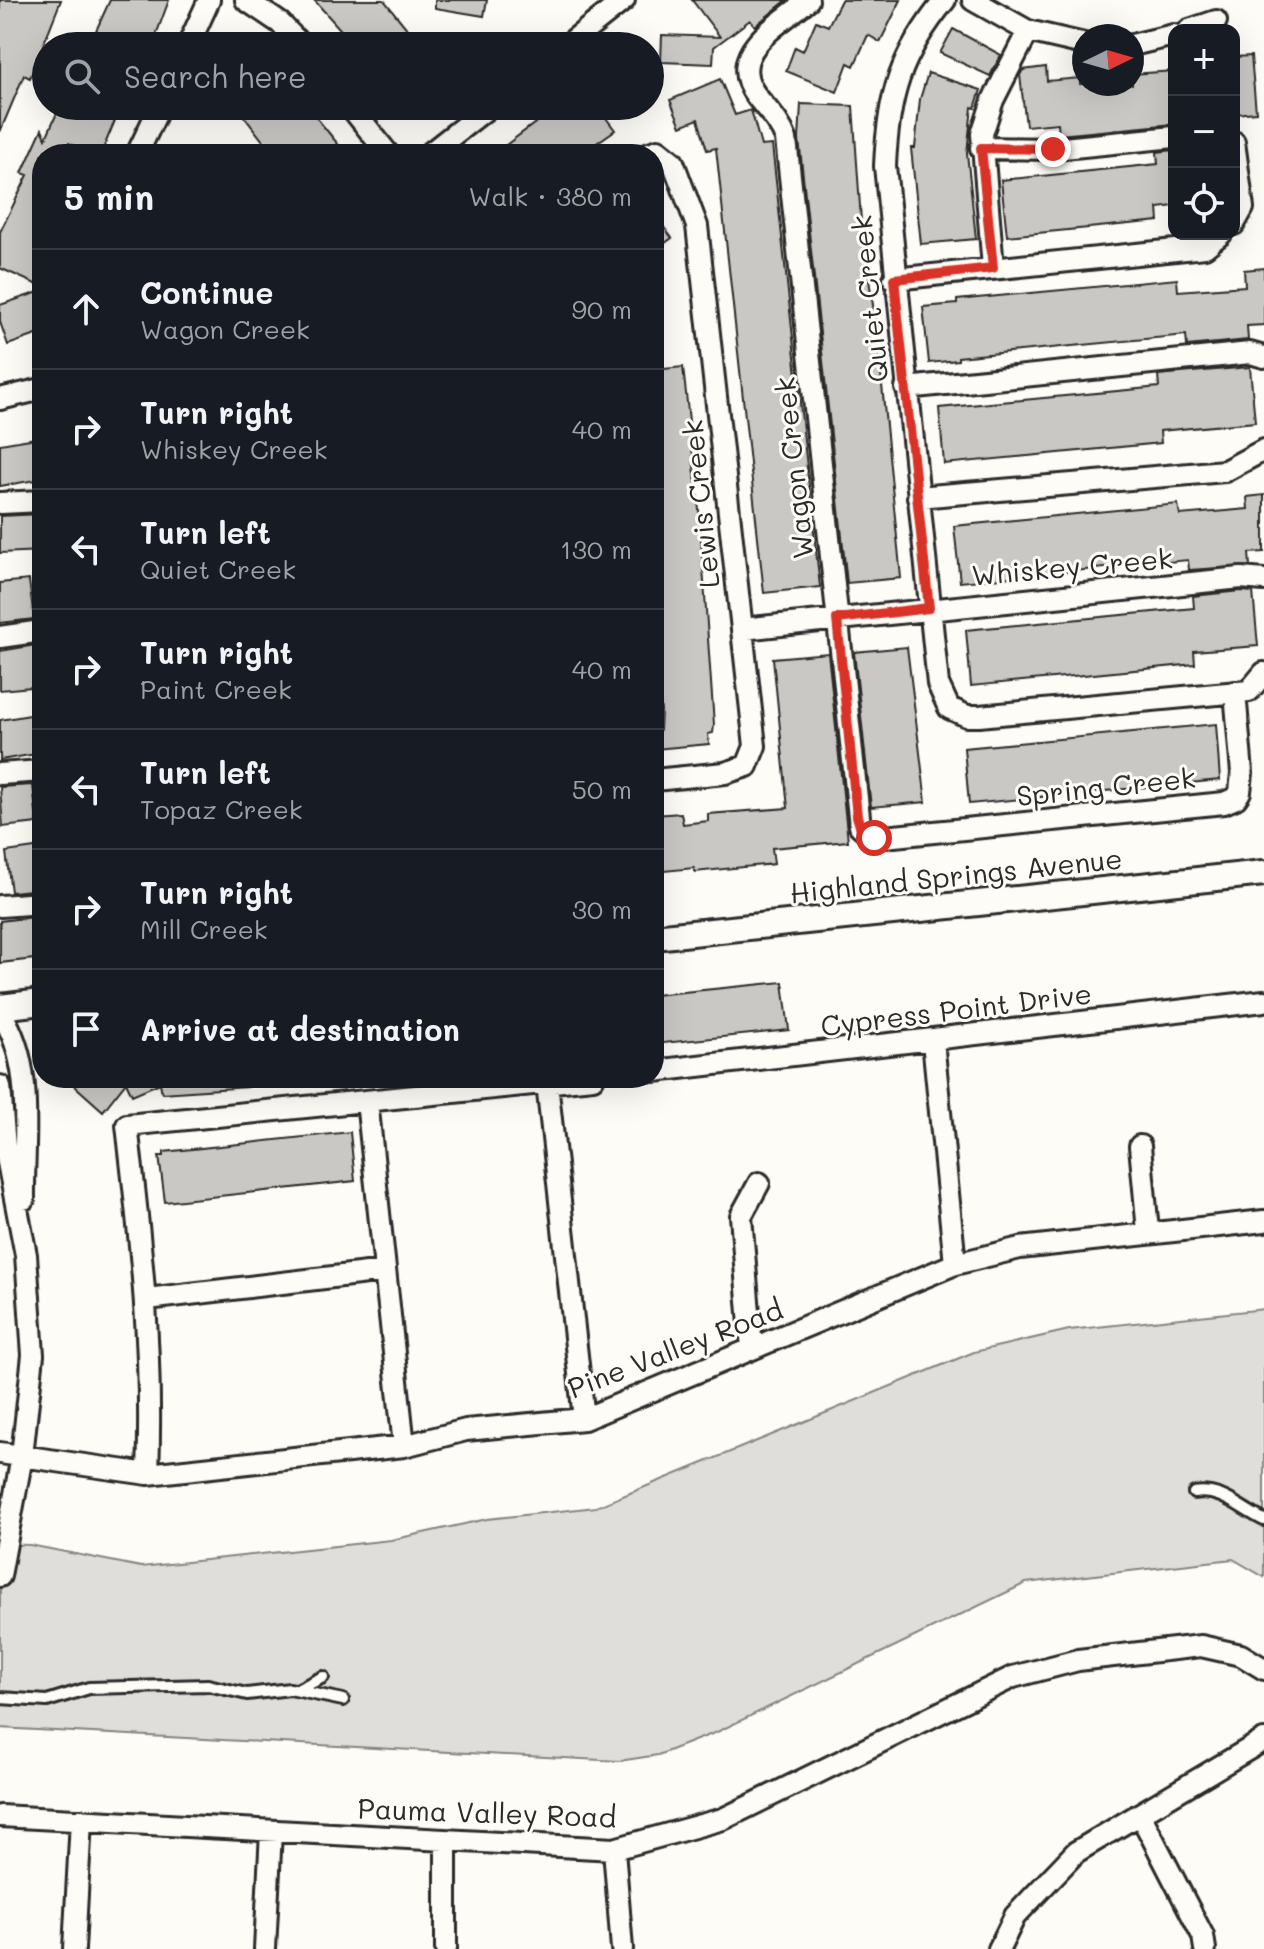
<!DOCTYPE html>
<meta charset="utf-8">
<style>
body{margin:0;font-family:Mali,sans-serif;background:#242831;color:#f1f3f6}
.controls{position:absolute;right:24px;top:24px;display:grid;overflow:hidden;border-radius:16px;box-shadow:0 8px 32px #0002}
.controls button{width:72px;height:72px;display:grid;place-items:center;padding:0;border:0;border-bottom:2px solid #363941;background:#171b24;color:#f1f3f6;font:40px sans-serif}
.compass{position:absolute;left:1072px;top:24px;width:72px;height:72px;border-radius:50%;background:#171b24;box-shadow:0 8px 32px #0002;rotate:85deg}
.stop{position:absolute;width:24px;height:24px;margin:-18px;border:6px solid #d93025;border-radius:50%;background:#fff}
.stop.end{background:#d93025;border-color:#fff;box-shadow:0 2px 8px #0008}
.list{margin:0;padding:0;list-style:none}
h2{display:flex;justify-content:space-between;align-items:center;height:104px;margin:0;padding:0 32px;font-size:34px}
h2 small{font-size:26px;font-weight:400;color:#9ea1a6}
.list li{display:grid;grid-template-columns:52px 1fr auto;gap:24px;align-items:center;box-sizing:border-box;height:120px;padding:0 32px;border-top:2px solid #363941}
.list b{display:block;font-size:30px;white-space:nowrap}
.list p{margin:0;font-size:26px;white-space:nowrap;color:#9ea1a6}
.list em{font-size:26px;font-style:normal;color:#9ea1a6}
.icon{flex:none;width:44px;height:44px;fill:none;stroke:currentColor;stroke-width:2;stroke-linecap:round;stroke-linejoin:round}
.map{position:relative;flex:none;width:1264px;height:1949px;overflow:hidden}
.search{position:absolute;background:#171b24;box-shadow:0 8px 32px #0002;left:32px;top:32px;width:632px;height:88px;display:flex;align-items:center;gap:20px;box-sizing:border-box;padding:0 28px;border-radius:44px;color:#9ea1a6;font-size:30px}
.panel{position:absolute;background:#171b24;box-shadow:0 8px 32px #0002;left:32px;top:144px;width:632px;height:944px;border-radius:32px}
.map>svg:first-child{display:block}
</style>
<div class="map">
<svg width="1264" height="1949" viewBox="0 0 1264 1949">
<rect width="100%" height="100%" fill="#fdfcf7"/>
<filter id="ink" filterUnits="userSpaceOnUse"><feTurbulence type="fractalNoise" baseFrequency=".0125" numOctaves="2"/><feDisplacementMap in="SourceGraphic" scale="16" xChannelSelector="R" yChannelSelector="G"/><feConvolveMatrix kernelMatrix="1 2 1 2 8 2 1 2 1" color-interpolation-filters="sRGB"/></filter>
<g filter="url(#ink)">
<path fill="#dfdeda" stroke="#858482" stroke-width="2" d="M1264,1309V1577L1233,1559L1026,1583L717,1732L658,1755L619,1761L0,1728V1544L30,1545L141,1567L391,1540L487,1519L596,1507L974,1352L1069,1330Z"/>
<path fill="#c9c8c4" stroke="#2b2b2b" stroke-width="2" d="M0,0H61L30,78L24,75L0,132Z
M110,0H169L152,46H89Z
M314,0H384L421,46H355Z
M435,0H487L484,16L435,8Z
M692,0H787L755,26L750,20L714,47L713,64L661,62L662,35L720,37Z
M841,0H901L880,42L868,35L854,66L848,63L837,92L786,71L795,47L803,51L816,21L828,26Z
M953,29L1001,55L990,76L940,53Z
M1251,56L1256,112L1234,114V57Z
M1046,67L1047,81L1080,78V84H1132V74L1174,71V124L1059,135L1058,123L1026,126L1020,75L1023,70Z
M928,73L981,90L975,108L972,107L967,153L976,239L921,244L911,148H915L920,99Z
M720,79L735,115L751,110L761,146L772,145L820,587L764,593L716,148L707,150L698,119L681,126L670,100Z
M801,104L853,106L862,235L876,324L901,578L847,583L799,139Z
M60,106H121L101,154H92L69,143L64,154H42V287L0,268V232L28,175L22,173L42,129L46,138Z
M236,106H307L346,154H329L323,147L314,154H273Z
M547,106H597L615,130L581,154H494L551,111Z
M1174,150V206L1158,208L1159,221L1007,236L1001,180L1158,164L1157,152Z
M654,214L672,238L654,251Z
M1264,268V325L1247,326L1248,340L1187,346L1186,335L958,357V360L929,363L923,307L957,304V300L1177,279L1178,291L1245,286L1244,270Z
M42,291V333L8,345L0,322V305Z
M683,367L699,510L714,725L713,733L708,734L709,744L655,749L654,731L660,730L661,711L654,635V370Z
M1250,367L1255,422L1160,431L1161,443L944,464L939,408L1159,387L1158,375Z
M42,437V479L0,486V444Z
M1264,495V552L1249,553L1250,566L1189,570L1188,560L960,582L954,526L1178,504L1180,515L1248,509L1247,497Z
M42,514V551L0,553V516Z
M29,580L34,619L0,623V583Z
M1241,591L1253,592L1258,646L1194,651L1195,664L971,686L966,630L1194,608L1193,596Z
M42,644V686L0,690V651Z
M907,647L926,802L871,807L854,652Z
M828,653L848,841L772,848L774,864L695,872L694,868L654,872V815L681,813L683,824L708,821V814L788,808L773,658Z
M42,713V753L0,760V720Z
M1216,724L1220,780L969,804L964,748Z
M33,785L37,823L3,827L0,787Z
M42,847V889L11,892L6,852Z
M42,916V958L0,963V921Z
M783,982L789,1030L654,1044V995Z
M66,1078H248V1087L162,1093L160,1083L132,1095L126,1082L103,1111Z
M350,1132L355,1181L165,1202L159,1156H164V1152Z"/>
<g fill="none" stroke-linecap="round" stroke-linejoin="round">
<defs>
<path id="service" d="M1194,1493C1221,1488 1241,1509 1264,1520
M297,1690L323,1677
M0,1698L47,1701L89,1688L208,1685L247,1694L290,1689L343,1700"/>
<path id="minor" d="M246,0L280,23L302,46
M808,0C778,26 723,53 757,97C768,111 780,122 786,139L860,826L874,838L1224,803L1236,798L1240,792L1242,773L1235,692
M945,0C900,55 888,96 885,166L938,684L949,708L967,716H979L1249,691L1264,673
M973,0L1028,31L1084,44
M1189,30L1216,21
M1132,45L1174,35
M188,46L209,0
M566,46L624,0
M350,106L388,154
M1234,142L1243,208L1234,224
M981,148L1053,149L1174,137
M137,154L160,106
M429,154L490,106
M647,154L658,150L673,162L697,226L755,746L747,766L725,773L654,780
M993,268L982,134L993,100L1028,31
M894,279L1205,247L1221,234
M906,388L1250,353L1264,357
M0,399L42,389
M918,497L1225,471L1264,450
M0,503L42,501
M742,629L1241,578L1264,580
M0,637L42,631
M0,774L42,771
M0,906L42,903
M0,1012C36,1065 23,1138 24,1199
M933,1041L955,1264
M654,1071L1264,1001
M547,1083L584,1419
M0,1086L5,1147L26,1255L33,1355L22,1456L0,1576
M367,1101L404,1446
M1140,1146L1148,1231
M147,1299L384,1271
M752,1349L741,1216L759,1183
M0,1453L148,1474L404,1446L466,1430L584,1419L955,1264L1020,1248L1264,1221
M148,1474C153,1352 141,1246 127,1125L593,1078
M1140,1814L1203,1936L1205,1949
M0,1816L614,1849L723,1819L1013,1677L1078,1660L1201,1646L1241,1655L1264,1669
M446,1841V1949
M614,1849L622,1949
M74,1949L81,1820
M265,1949L271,1831
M999,1949L1015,1916L1076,1852L1264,1740"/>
<path id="tertiary" d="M654,937L1264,873
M0,1007L42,1002"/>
</defs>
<use href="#service" stroke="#2b2b2b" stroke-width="16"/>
<use href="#minor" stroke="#2b2b2b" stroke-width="26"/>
<use href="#tertiary" stroke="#2b2b2b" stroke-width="30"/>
<use href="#service" stroke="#fdfcf7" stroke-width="10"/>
<use href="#minor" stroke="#fdfcf7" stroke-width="20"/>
<use href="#tertiary" stroke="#fdfcf7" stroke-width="24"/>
</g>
</g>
<g fill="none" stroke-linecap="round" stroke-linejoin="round" filter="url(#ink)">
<path stroke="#d93025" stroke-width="10" d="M874,838L860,826L857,816L837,619L929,608L894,279L993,268L981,148L1053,149"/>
</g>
<g text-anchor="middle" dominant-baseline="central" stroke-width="6" stroke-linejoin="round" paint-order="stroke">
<g font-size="28" fill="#2b2b2b" stroke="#fdfcf7">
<text transform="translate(869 299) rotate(-96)">Quiet Creek</text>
<text transform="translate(793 468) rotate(-96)">Wagon Creek</text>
<text transform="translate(700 504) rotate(-96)">Lewis Creek</text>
<text transform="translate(1072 566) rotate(-5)">Whiskey Creek</text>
<text transform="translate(1106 786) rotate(-6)">Spring Creek</text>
<text transform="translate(956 875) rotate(-6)">Highland Springs Avenue</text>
<text transform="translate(956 1009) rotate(-7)">Cypress Point Drive</text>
<text transform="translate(675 1348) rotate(-21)">Pine Valley Road</text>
<text transform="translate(487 1812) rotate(2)">Pauma Valley Road</text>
</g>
</g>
</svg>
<div class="controls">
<button>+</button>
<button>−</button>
<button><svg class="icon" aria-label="locate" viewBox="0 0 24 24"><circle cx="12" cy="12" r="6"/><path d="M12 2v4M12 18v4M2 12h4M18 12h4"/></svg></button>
</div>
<svg class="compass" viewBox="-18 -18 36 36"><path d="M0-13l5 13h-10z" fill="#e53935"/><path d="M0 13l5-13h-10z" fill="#9ea1a6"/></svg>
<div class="stop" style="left:874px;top:838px"></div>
<div class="stop end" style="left:1053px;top:149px"></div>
<div class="search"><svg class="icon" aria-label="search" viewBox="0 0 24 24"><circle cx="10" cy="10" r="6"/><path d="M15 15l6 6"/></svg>Search here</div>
<section class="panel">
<h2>5 min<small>Walk · 380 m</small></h2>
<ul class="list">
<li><svg class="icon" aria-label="ahead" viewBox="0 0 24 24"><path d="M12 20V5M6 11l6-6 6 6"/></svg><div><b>Continue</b><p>Wagon Creek</p></div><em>90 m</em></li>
<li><svg class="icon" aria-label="right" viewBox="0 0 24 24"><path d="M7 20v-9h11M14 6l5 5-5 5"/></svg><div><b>Turn right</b><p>Whiskey Creek</p></div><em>40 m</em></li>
<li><svg class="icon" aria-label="left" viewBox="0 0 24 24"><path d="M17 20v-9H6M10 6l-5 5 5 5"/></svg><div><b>Turn left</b><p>Quiet Creek</p></div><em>130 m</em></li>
<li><svg class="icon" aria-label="right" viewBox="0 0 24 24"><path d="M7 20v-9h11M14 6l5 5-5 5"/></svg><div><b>Turn right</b><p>Paint Creek</p></div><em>40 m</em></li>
<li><svg class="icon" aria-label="left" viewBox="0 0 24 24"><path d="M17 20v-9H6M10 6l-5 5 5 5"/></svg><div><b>Turn left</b><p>Topaz Creek</p></div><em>50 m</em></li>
<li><svg class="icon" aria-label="right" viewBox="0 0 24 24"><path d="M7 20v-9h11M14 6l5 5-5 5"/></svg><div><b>Turn right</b><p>Mill Creek</p></div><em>30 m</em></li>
<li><svg class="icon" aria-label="arrive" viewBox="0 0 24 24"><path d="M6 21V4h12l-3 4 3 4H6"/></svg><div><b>Arrive at destination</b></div></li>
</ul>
</section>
</div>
